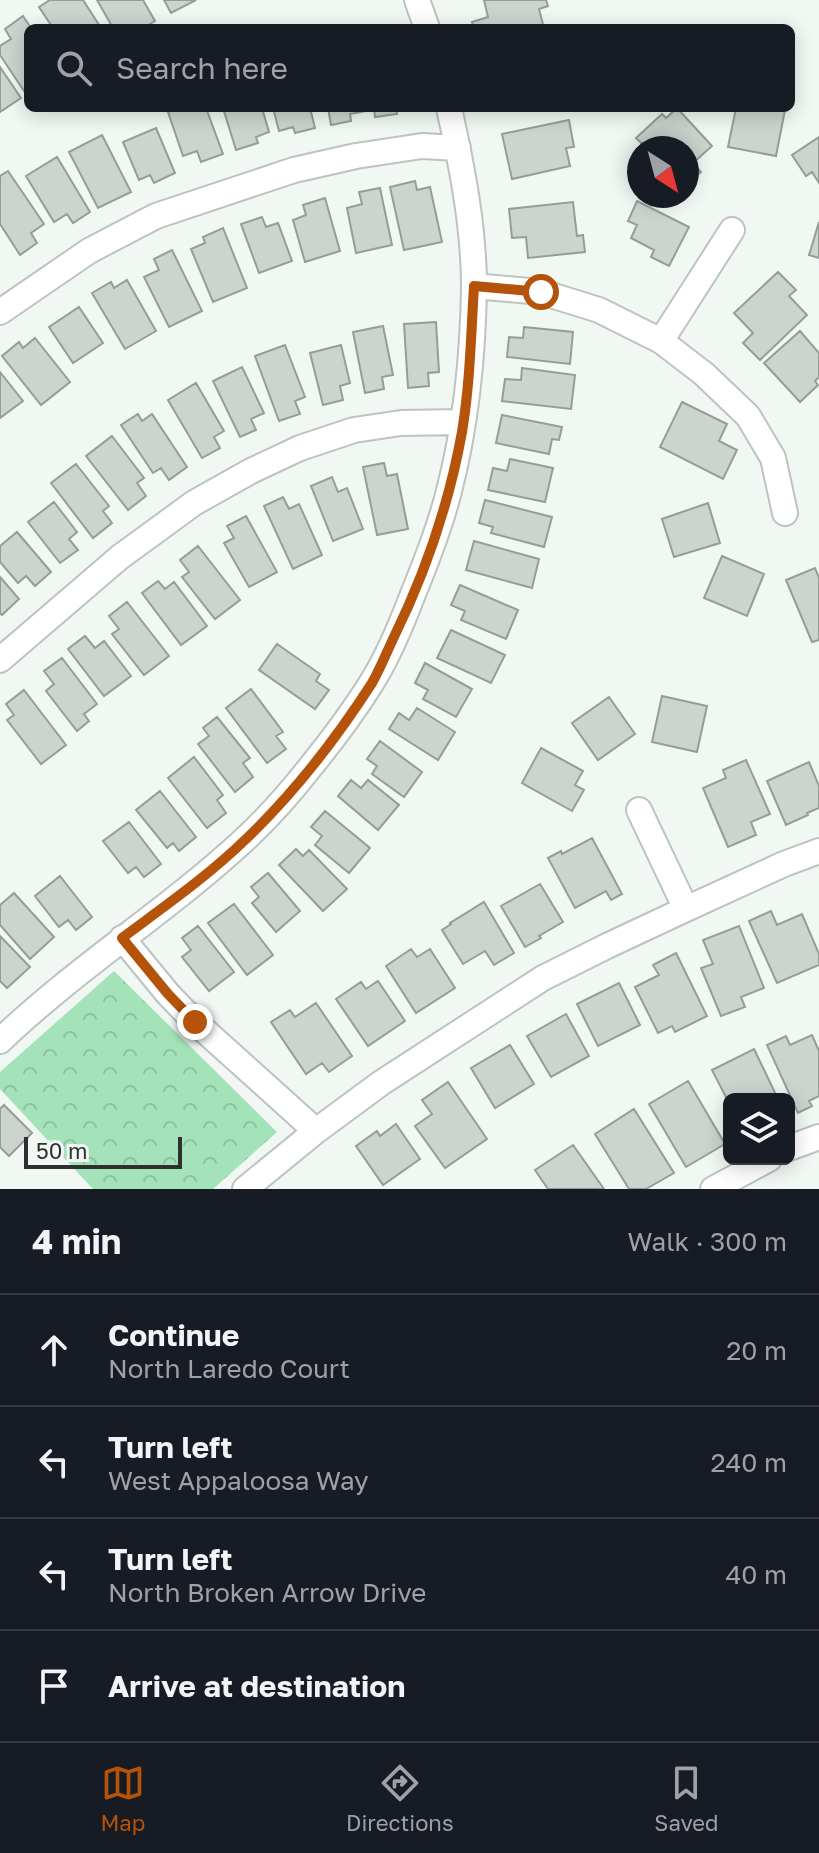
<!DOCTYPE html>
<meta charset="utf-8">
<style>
body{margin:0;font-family:"Golos Text",sans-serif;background:#242831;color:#f1f3f6}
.controls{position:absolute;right:24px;bottom:24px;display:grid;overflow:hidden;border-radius:12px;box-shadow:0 4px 20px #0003}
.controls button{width:72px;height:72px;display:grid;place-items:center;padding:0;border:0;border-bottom:2px solid #363941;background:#171b24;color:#f1f3f6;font:40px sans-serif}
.compass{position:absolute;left:627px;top:136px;width:72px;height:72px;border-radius:50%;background:#171b24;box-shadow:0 4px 20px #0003;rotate:144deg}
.scale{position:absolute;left:24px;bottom:20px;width:158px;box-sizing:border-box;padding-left:8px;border:4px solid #2d302e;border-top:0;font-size:22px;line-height:28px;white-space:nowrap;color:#2d302e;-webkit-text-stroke:6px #f1f8f3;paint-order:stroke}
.stop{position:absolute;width:24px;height:24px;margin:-18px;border:6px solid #b45309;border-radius:50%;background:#fff}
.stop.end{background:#b45309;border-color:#fff;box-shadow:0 2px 8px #0008}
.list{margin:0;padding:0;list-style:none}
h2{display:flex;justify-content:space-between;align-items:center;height:104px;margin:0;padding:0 32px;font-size:34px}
h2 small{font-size:26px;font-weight:400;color:#9ea1a6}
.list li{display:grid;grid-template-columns:52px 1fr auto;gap:24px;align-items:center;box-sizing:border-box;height:112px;padding:0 32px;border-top:2px solid #363941}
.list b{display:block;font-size:30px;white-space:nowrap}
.list p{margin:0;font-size:26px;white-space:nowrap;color:#9ea1a6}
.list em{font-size:26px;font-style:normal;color:#9ea1a6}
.icon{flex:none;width:44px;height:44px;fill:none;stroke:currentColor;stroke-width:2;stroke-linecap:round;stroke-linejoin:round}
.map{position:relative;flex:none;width:819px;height:1189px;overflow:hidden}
.search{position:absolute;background:#171b24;box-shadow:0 4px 20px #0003;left:24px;right:24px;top:24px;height:88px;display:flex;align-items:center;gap:20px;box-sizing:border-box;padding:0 28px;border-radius:12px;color:#9ea1a6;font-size:30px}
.sheet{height:552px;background:#171b24}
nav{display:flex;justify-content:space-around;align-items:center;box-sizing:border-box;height:112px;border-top:2px solid #363941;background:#171b24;font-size:22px;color:#9ea1a6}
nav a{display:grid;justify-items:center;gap:4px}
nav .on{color:#b45309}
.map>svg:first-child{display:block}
</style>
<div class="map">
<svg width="819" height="1189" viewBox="0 0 819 1189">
<defs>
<pattern id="park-crowns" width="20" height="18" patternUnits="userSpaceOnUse" patternTransform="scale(2)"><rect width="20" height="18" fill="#a4e2b9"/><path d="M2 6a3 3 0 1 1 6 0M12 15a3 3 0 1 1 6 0" fill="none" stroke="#8ec29f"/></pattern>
</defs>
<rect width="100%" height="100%" fill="#f1f8f3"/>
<path fill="url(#park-crowns)" d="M114,971L277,1132L213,1189H93L0,1089V1072Z"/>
<path fill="#cdd4cf" stroke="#969c98" stroke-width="2" d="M50,0H83L101,28H53L39,7Z
M97,0H143L155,21L143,28H113Z
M164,0H196L171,13Z
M484,0H546L548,6L539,9L544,28H473L472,22L488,17Z
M23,16L31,28H28V97L0,55V46L11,39L5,29Z
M0,67L21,98L0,112Z
M179,108H206L223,154L201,162L197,151L183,156L168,112Z
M223,108H262L269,132L256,137L258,143L236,150Z
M273,108H310L315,128L295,133L293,127L279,131Z
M328,108H365L366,111L350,114L351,121L331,125Z
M374,108H396L397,114L375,117Z
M677,108L712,146L693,163L701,172L687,185V148H646L636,138L662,114L666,118Z
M736,108H775L785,110L776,156L728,147Z
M569,120L574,147L566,148L570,166L512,179L502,134Z
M156,128L175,173L154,183L150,175L139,180L123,142Z
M102,135L131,192L98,208L69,152Z
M819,137V183L812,172L806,176L792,155Z
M57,157L90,212L73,223L67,214L54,222L26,176Z
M8,171L44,224L31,233L37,243L20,255L0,224V176Z
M415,181L417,190L430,187L442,242L404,250L390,187Z
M380,188L392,245L356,253L347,208L362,204L359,192Z
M325,198L340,251L305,262L293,220L306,215L303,205Z
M637,201L689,227L669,266L651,257L654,250L631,238L637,225L628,221Z
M573,202L577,236L583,235L585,252L528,258L526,237L512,238L509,209Z
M262,217L266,227L278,223L292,261L259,273L241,224Z
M819,222V258L809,255Z
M223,228L247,288L213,302L191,249L205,243L203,237Z
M172,250L202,311L169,327L144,277L159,270L154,259Z
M778,272L796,290L789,296L807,315L760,360L743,343L753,333L734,313Z
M127,280L156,331L125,349L92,293L111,282L114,288Z
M79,307L103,343L73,363L49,327Z
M436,322L439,372L428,373L429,386L408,388L404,324Z
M383,326L393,375L382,377L384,389L365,393L353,332Z
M524,327L573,332L570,364L507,357L509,337L523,338Z
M800,331L819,353V377L815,381L818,385L800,402L764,363Z
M35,338L70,382L41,405L2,356L19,342L23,348Z
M285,345L305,397L295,401L300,414L279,421L255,356Z
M341,345L350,383L340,386L343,400L323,405L310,353Z
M242,367L264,413L251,419L256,430L240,437L213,381Z
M522,368L575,375L571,409L502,401L505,379L521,380Z
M0,372L23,401L0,418Z
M196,383L224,431L214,437L220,448L202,458L168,400Z
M682,402L727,424L719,441L737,450L723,479L660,447Z
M138,414L142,421L152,414L187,467L169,480L161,468L153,473L121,425Z
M502,415L562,427L559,440L552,439L549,454L496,443Z
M112,436L144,478L137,483L146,496L128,510L86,456Z
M510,459L553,468L545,502L488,490L493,468L507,471Z
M384,463L387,476L397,474L408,529L377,535L363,467Z
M76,464L109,506L103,511L112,523L93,538L51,483Z
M332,477L338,492L347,488L363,529L333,541L311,486Z
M283,497L289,509L299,504L322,555L293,569L264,506Z
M485,500L552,517L544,547L491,533L493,527L479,523Z
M54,502L77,532L69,539L78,550L60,563L28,522Z
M708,503L720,543L674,557L662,519Z
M246,516L277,572L249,587L224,543L234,538L227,526Z
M17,532L51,572L35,586L26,576L18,583L0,562V546Z
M474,541L539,559L532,588L466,570Z
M198,546L240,600L215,619L182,577L189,572L180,560Z
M722,556L764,574L747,616L704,598Z
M815,568L819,578V640L812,642L786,580Z
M0,577L19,599L2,615L0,613Z
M158,581L165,589L174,582L207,626L181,645L142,593Z
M460,585L518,610L506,639L461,620L465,611L451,605Z
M127,602L169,656L144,675L112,634L119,629L109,616Z
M451,630L505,655L491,683L437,658Z
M85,636L95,648L104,641L131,676L104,696L68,649Z
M277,644L320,674L316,681L329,690L315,709L259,670Z
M62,658L97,704L84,714L89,721L77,731L46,691L54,684L44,671Z
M425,663L472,689L456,717L423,699L428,690L415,683Z
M251,689L283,732L276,736L286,749L267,763L226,708Z
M24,690L66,745L41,764L7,720L14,715L6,704Z
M662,696L707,706L697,752L652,742Z
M609,697L635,734L598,760L572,723Z
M417,708L455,732L438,760L389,729L399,713L409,720Z
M217,717L250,758L243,763L253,777L235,792L198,744L209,736L203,728Z
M380,741L422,772L404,797L372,774L377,766L367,759Z
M541,748L583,771L575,785L584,790L572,811L522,783Z
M194,757L223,795L217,800L226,813L207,828L168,778Z
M746,760L770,814L751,822L756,835L728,847L703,788L726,778L723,770Z
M809,762L819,786V808L807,813L808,815L786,825L767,781Z
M351,780L361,788L368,780L399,805L378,830L338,796Z
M160,791L196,837L179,851L173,843L167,848L136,810Z
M325,811L370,848L349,873L315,845L322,836L311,827Z
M129,822L161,864L144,877L136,867L128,873L103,841Z
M592,838L622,894L611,900L606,891L575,908L548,858L561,851L562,854Z
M296,849L303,856L309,850L347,889L323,911L279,865Z
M268,873L300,911L276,932L252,903L259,897L251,887Z
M60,876L92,917L76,930L68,920L59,927L35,896Z
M540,884L563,922L539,936L541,938L525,947L501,906Z
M14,893L54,937L30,959L0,925V905Z
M484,902L514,953L494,965L485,951L463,964L442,930L451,924L450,923Z
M234,904L273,955L247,975L208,923Z
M771,911L777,925L802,914L819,954V965L777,983L749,921Z
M198,926L234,972L209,991L182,957L191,950L182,938Z
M739,926L764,988L741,997L745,1007L721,1016L701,968L713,964L703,940Z
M0,936L30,967L7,988L0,981Z
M411,949L417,957L430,949L455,988L416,1013L386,966Z
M676,953L707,1016L675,1032L672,1026L658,1033L635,987L659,975L653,965Z
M378,981L405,1021L368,1046L336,999L361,982L366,989Z
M619,983L640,1025L598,1046L577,1004Z
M316,1003L352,1056L329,1072L322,1063L306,1074L271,1022L290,1010L295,1017Z
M566,1014L589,1056L551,1077L527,1036Z
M812,1035L819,1051V1096L809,1101L812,1106L798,1113L767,1045L786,1036L790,1045Z
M510,1045L534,1084L495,1108L471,1068Z
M754,1049L778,1099H729V1103L712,1070Z
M688,1081L725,1144L686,1167L649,1104Z
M448,1082L487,1139L445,1168L415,1126L432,1114L422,1100Z
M4,1105L32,1133L9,1156L0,1147V1109Z
M634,1109L674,1173L646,1189H629L595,1134Z
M396,1124L420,1159L383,1185L356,1146L377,1131L380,1136Z
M573,1145L604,1189H548L535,1170Z"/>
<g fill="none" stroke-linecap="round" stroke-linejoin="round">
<defs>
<path id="street" d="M417,0L427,28
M474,286L541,292L599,310L661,341L704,374L748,416L773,458L785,513
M0,312L89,251L156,216L294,170L356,156L422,146L458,148
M661,341L732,230
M0,660L120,557L194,503L251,471L300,448L354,430L401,423L463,422
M639,810L686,909
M122,938L168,994L195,1022L316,1131
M0,1041C76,968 166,912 243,841C268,818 291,792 312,765C333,739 354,711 372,682C389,655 402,623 413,594C427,560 440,527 449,491C466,425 473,355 474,287C474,227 462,167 449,108
M789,1148L819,1137
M245,1189L316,1131L381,1083L543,978L607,946L686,909L784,864L819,851
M713,1189L769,1159"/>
</defs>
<use href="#street" stroke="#bdc3bf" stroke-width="28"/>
<use href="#street" stroke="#fff" stroke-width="24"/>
</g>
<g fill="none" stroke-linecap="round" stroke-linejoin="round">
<path stroke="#b45309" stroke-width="10" d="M195,1022L168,994L122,938C165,906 208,876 246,839C294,793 336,739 372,683C380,669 386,654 393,639C425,574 449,504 462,432C470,384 471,335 474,286L541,292"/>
</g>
</svg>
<div class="controls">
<button><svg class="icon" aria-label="layers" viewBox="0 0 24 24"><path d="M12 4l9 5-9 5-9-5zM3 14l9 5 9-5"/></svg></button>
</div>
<svg class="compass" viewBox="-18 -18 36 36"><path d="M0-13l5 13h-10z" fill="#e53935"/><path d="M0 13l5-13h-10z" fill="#9ea1a6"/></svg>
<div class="scale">50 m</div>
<div class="stop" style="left:541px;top:292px"></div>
<div class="stop end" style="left:195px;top:1022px"></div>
<div class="search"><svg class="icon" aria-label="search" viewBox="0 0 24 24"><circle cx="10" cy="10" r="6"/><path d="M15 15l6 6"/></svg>Search here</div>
</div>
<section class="sheet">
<h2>4 min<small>Walk · 300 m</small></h2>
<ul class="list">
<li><svg class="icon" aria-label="ahead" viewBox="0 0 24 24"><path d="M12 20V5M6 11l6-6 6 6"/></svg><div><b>Continue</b><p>North Laredo Court</p></div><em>20 m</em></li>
<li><svg class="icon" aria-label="left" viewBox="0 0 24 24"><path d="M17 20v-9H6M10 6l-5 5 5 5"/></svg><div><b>Turn left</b><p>West Appaloosa Way</p></div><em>240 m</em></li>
<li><svg class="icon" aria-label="left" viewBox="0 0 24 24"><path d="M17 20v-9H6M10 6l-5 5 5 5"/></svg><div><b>Turn left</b><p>North Broken Arrow Drive</p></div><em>40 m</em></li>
<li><svg class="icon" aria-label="arrive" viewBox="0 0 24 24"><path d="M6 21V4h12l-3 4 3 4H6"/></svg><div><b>Arrive at destination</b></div></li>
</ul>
</section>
<nav>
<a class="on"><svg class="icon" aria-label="map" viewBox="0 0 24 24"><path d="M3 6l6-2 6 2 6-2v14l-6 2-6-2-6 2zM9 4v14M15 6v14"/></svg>Map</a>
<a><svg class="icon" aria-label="directions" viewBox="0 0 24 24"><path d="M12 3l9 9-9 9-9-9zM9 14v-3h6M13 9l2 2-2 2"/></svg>Directions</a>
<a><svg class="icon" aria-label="saved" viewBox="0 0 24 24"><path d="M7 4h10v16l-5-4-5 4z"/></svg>Saved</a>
</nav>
